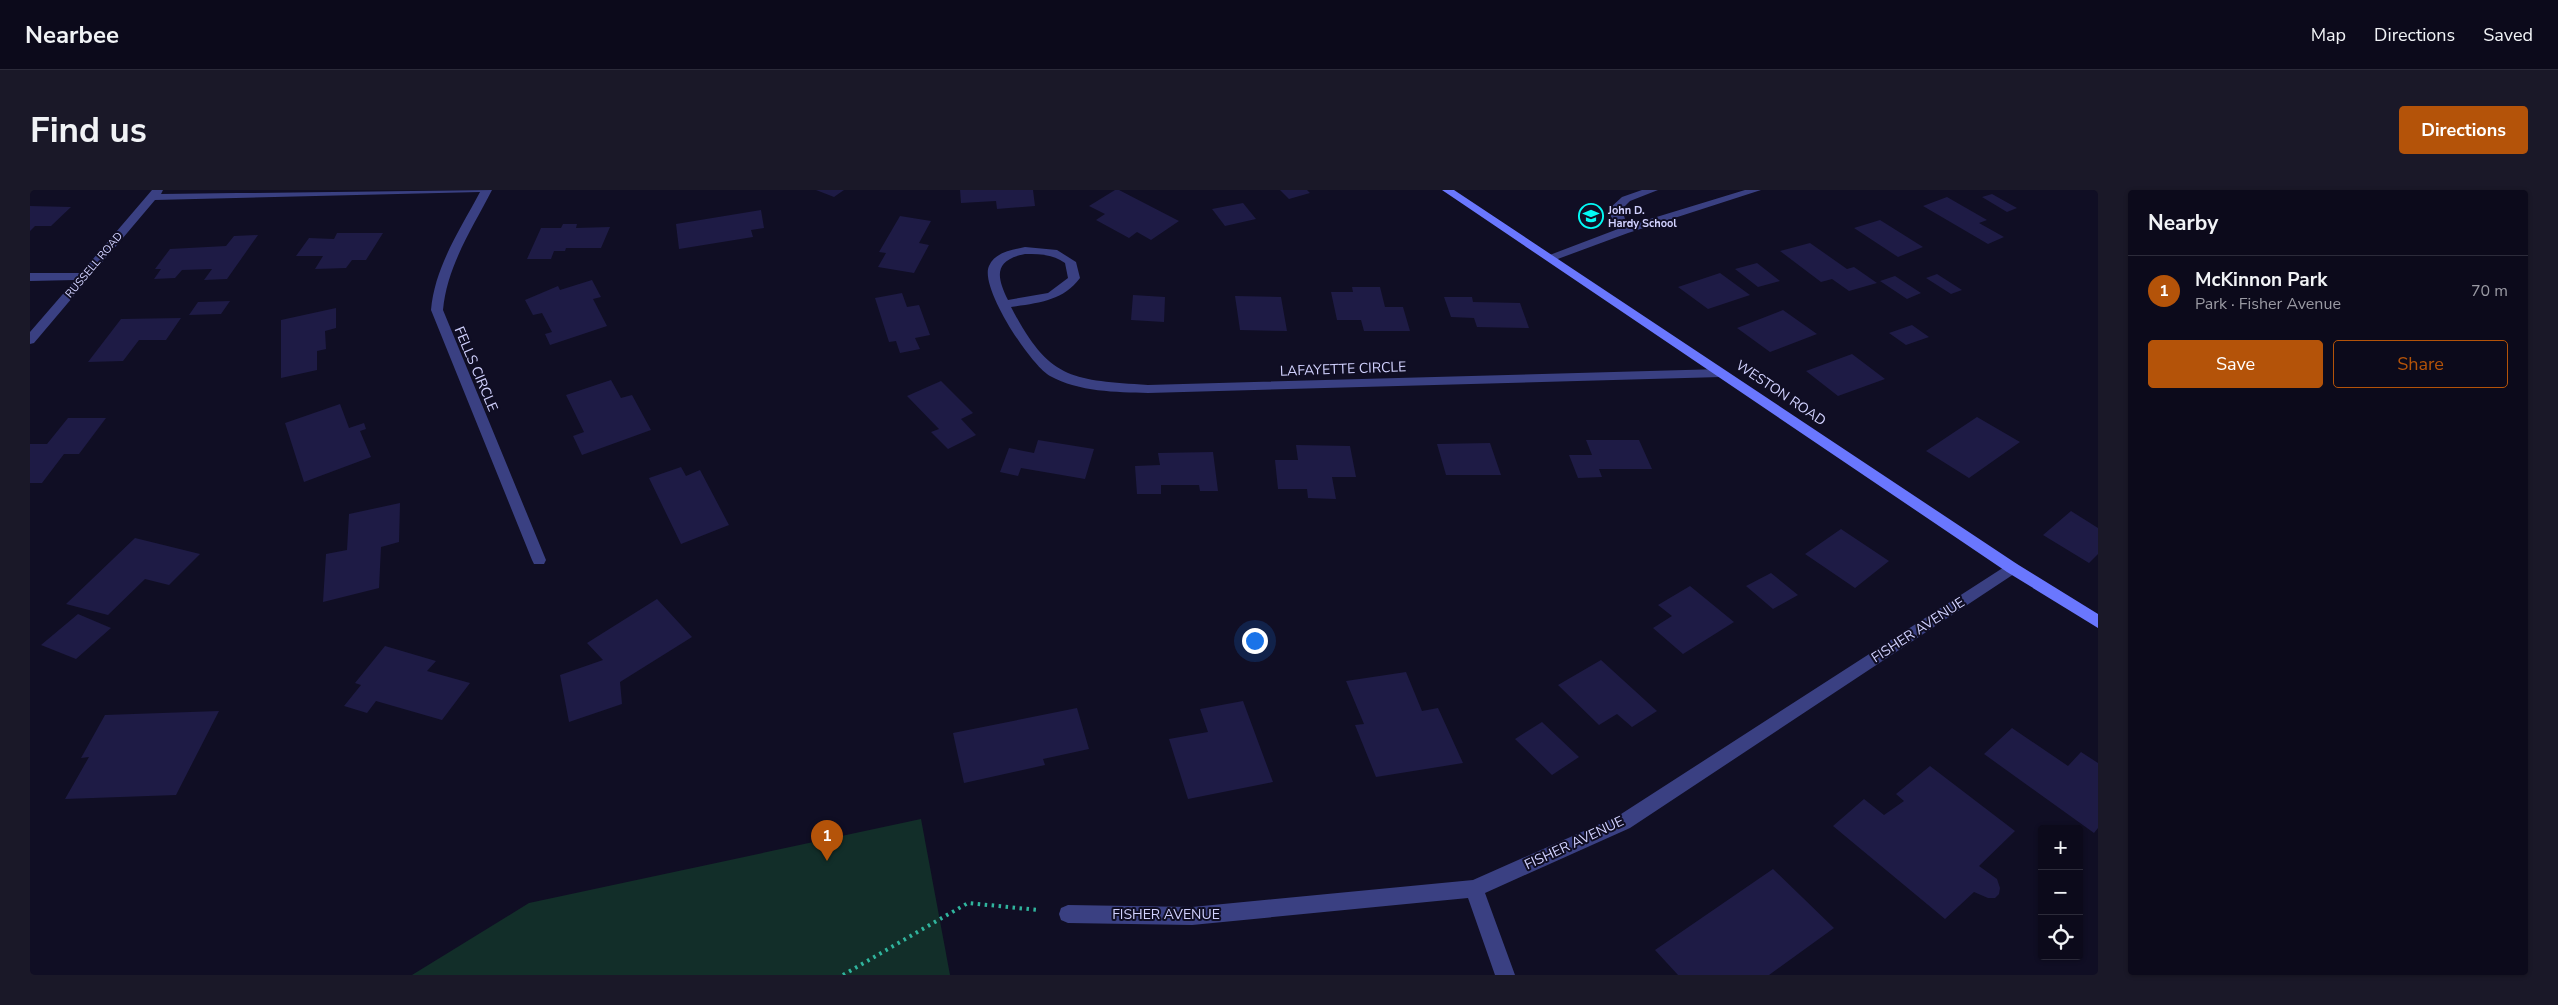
<!DOCTYPE html>
<meta charset="utf-8">
<style>
body{margin:0;font-family:"Nunito Sans",sans-serif;background:#1a1828;color:#f1f3f6}
.controls{position:absolute;right:15px;bottom:15px;display:grid;overflow:hidden;border-radius:5px;box-shadow:0 1px 4px #0004}
.controls button{width:45px;height:45px;display:grid;place-items:center;padding:0;border:0;border-bottom:1px solid #2c2b3a;background:#0c0a1b;color:#f1f3f6;font:25px sans-serif}
.you{position:absolute;left:1224px;top:450px;width:18px;height:18px;margin:-12px;border:4px solid #fff;border-radius:50%;background:#1a73e8;box-shadow:0 0 0 8px #1a73e833}
.badge{display:grid;place-items:center;width:32px;height:32px;border-radius:50%;background:#b45309;color:#fff;font-size:16px;font-weight:700}
.pin{position:absolute;translate:-50% -41px;filter:drop-shadow(0 1px 2px #0008)}
.pin::after{content:'';position:absolute;top:26px;width:18px;height:15px;background:inherit;clip-path:polygon(0 0,100% 0,50% 100%)}
.list{margin:0;padding:0;list-style:none}
h2{display:flex;justify-content:space-between;align-items:center;height:65px;margin:0;padding:0 20px;font-size:21px}
h2 small{font-size:16px;font-weight:400;color:#9a9aa3}
.list li{display:grid;grid-template-columns:32px 1fr auto;gap:15px;align-items:center;box-sizing:border-box;height:70px;padding:0 20px;border-top:1px solid #2c2b3a}
.list b{display:block;font-size:19px;white-space:nowrap}
.list p{margin:0;font-size:16px;white-space:nowrap;color:#9a9aa3}
.list em{font-size:16px;font-style:normal;color:#9a9aa3}
.actions{display:flex;gap:10px;padding:15px 20px}
.actions a{flex:1;padding:11px 0;border:1px solid #b45309;border-radius:5px;text-align:center;font-size:18px;color:#b45309}
.actions .main{background:#b45309;color:#fff}
.icon{flex:none;width:28px;height:28px;fill:none;stroke:currentColor;stroke-width:2;stroke-linecap:round;stroke-linejoin:round}
.map{position:relative;flex:none;width:2068px;height:785px;overflow:hidden;border-radius:5px}
header{display:flex;align-items:center;gap:30px;box-sizing:border-box;height:70px;padding:0 25px;background:#0c0a1b;border-bottom:1px solid #2c2b3a}
header strong{font-size:24px}
nav{display:flex;gap:28px;margin-inline-start:auto;font-size:18px}
.intro{display:flex;align-items:center;justify-content:space-between;box-sizing:border-box;height:120px;padding:0 30px}
h1{margin:0;font-size:35px}
.button{padding:12px 22px;border-radius:5px;background:#b45309;color:#fff;font-size:18px;font-weight:700}
main{display:flex;gap:30px;padding:0 30px}
aside{flex:1;background:#0c0a1b;border-radius:5px;box-shadow:0 1px 4px #0004}
.map>svg:first-child{display:block}
</style>
<header>
<strong>Nearbee</strong>
<nav><a>Map</a><a>Directions</a><a>Saved</a></nav>
</header>
<div class="intro"><h1>Find us</h1><a class="button">Directions</a></div>
<main>
<div class="map">
<svg width="2068" height="785" viewBox="0 0 2068 785">
<rect width="100%" height="100%" fill="#100e24"/>
<path fill="#122e29" d="M891,629L920,785H382L499,713Z"/>
<path fill="#1e1b45" d="M786,0H814L804,7Z
M930,0H1003L1005,16L967,19L966,11L931,13Z
M1085,0H1089L1149,31L1121,50L1107,42L1099,48L1066,30L1075,24L1059,16Z
M1250,0H1277L1280,3L1259,9Z
M1962,4L1987,18L1977,22L1952,7Z
M1917,7L1957,30L1949,33L1974,47L1958,54L1893,16Z
M1213,13L1226,29L1195,36L1182,19Z
M0,16L41,17L21,36H5L0,41Z
M731,20L734,38L721,40L723,47L649,59L646,34Z
M870,26L901,31L889,53L899,55L884,83L848,77L856,63L849,62Z
M1850,30L1893,57L1868,67L1824,38Z
M533,34H547L546,38L580,37L571,58H536L535,61H524L521,69H497L511,38H531Z
M307,43H353L336,70H322L316,78L285,79L293,66H266L279,48L304,49Z
M228,45L197,89L174,90L182,79L152,80L145,88L124,89L131,79H125L140,59L196,56L204,46Z
M1780,53L1817,79L1824,77L1847,93L1819,101L1802,89L1791,92L1750,61Z
M1727,73L1750,91L1728,97L1705,79Z
M1690,83L1720,105L1678,119L1648,97Z
M1907,84L1932,100L1921,104L1896,88Z
M1865,86L1891,103L1877,109L1850,91Z
M562,90L571,107L563,109L577,136L520,155L515,144L522,142L512,123L503,125L495,110L528,96L530,100Z
M1322,97H1350L1355,117H1373L1380,141H1334L1331,130H1307L1301,102H1323Z
M872,103L877,117L889,115L900,145L885,148L890,159L870,163L866,151L859,152L845,108Z
M1103,105L1135,107L1134,132L1101,130Z
M1205,106L1251,107L1257,141L1210,140Z
M1414,107H1442L1443,112L1490,113L1499,138L1447,137L1444,128L1421,127Z
M200,111L191,124L159,125L168,112Z
M306,118V138L295,141L296,159L287,161V180L251,188V130Z
M1753,120L1787,144L1740,162L1707,138Z
M151,128L136,150H109L93,171L58,172L91,129Z
M1882,135L1899,147L1876,155L1859,143Z
M1822,164L1855,189L1808,206L1776,181Z
M581,190L591,208L602,205L621,240L552,265L543,246L554,242L536,205Z
M911,191L943,223L931,229L946,245L918,259L901,242L909,239L877,206Z
M310,214L319,238L334,233L336,239L330,241L341,267L274,292L255,233Z
M1947,227L1990,252L1939,288L1896,261Z
M38,228H76L49,264H34L12,293H0V254H17Z
M1008,250L1064,259L1055,289L991,278L988,286L970,282L979,258L1004,263Z
M1556,250H1609L1622,279H1569L1572,287L1548,288L1539,265H1562Z
M1460,253L1471,285H1416L1407,254Z
M1266,255L1320,256L1326,287H1302L1306,309L1278,308L1277,299H1248L1245,270H1268Z
M1183,262L1188,301H1170L1169,295H1131V304H1107L1105,276L1130,275L1128,263Z
M651,277L656,286L670,280L699,335L651,354L619,288Z
M370,313L369,352L351,357L349,398L293,412L296,364L317,360L319,324Z
M2041,321L2068,338V364L2059,373L2013,345Z
M1811,339L1859,371L1825,398L1775,364Z
M105,348L170,364L139,395L115,389L78,425L36,414Z
M1741,383L1768,405L1743,419L1716,396Z
M1660,396L1704,432L1653,464L1623,438L1642,426L1628,415Z
M627,409L662,447L590,492L592,514L539,532L530,485L573,470L557,453Z
M48,424L81,438L46,469L11,455Z
M355,456L406,471L397,481L440,493L412,530L346,511L337,523L314,516L331,495L325,493Z
M1571,470L1627,521L1602,537L1587,524L1569,535L1528,495Z
M1376,482L1392,521L1408,518L1433,573L1346,587L1325,535L1334,534L1316,491Z
M1213,511L1243,592L1158,609L1139,549L1178,542L1170,519Z
M1047,518L1059,559L1013,569L1015,575L934,593L923,543Z
M189,521L146,605L35,609L59,567L51,568L75,525Z
M1512,532L1549,567L1522,585L1485,549Z
M1982,538L2038,576L2051,562L2068,573V638L2064,643L1954,564Z
M1900,576L1985,641L1949,676L1967,689L1970,698L1969,704L1965,708H1958L1944,702L1915,729L1803,636L1834,609L1854,625L1874,611L1866,604Z
M1743,679L1804,738L1739,785H1648L1625,760Z"/>
<g fill="none" stroke-linecap="round" stroke-linejoin="round">
<path stroke="#30b49d" stroke-width="4" stroke-dasharray="2.5 4.5" stroke-linecap="butt" d="M813,785L938,713L1008,720"/>
<path fill="#3a4082" fill-rule="evenodd" d="M1612,0H1628L1600,11L1592,19L1597,36L1715,0H1731L1598,43L1525,70H1517V66L1588,39L1581,27L1580,18L1592,7Z"/>
<path fill="#3a4082" fill-rule="evenodd" d="M122,0H133L131,4L462,0C442,39 417,76 413,120L516,370L514,374H504L502,370L401,120C405,76 430,40 450,2L125,10L4,153L0,154V142L45,90L0,91V83H51Z
M995,57L1027,60L1046,72L1050,88C1033,111 1008,113 981,117C1019,190 1041,190 1118,195L1691,179L1697,183L1691,187L1118,203C1086,202 1049,202 1020,186C1001,176 949,97 959,76C965,62 982,60 995,57ZM995,64C1010,64 1022,64 1035,73L1038,88L1018,103L978,110C966,86 964,70 995,64Z
M1982,372L1987,374L1989,378L1987,382L1600,638L1455,703L1485,785H1465L1438,708L1162,735L1038,733L1031,730L1029,724L1031,718L1038,715L1162,717L1443,690L1588,626Z"/>
<path fill="#6a77fe" fill-rule="evenodd" d="M1412,0H1424L1987,374L2068,424V438L1977,382Z"/>
</g>
<defs>
<symbol id="school-ring" viewBox="-11 -11 22 22"><circle r="9.5" fill="#100e24" stroke="#03faf5" stroke-width="1.5"/><path d="M0-5L7-2L0 1L-7-2ZM-4 1L0 2.5L4 1V4Q0 6-4 4Z" fill="#03faf5"/></symbol>
</defs>
<g fill-rule="evenodd">
<use href="#school-ring" x="1547" y="12" width="28" height="28"/>
</g>
<g text-anchor="middle" dominant-baseline="central" stroke-width="4" stroke-linejoin="round" paint-order="stroke">
<g font-size="11" font-weight="bold" fill="#d2d2ff" stroke="#100e24" text-anchor="start">
<text x="1578" y="20">John D.<tspan x="1578" dy="13">Hardy School</tspan></text>
</g>
<g font-size="11" fill="#d2d2ff" stroke="#100e24">
<text transform="translate(64 75) rotate(-50)">RUSSELL ROAD</text>
</g>
<g font-size="14" fill="#d2d2ff" stroke="#100e24">
<text transform="translate(446 179) rotate(67)">FELLS CIRCLE</text>
<text transform="translate(1313 179) rotate(-2)">LAFAYETTE CIRCLE</text>
<text transform="translate(1751 203) rotate(34)">WESTON ROAD</text>
<text transform="translate(1888 440) rotate(-33)">FISHER AVENUE</text>
<text transform="translate(1544 653) rotate(-25)">FISHER AVENUE</text>
<text x="1136" y="724">FISHER AVENUE</text>
</g>
</g>
</svg>
<div class="controls">
<button>+</button>
<button>−</button>
<button><svg class="icon" aria-label="locate" viewBox="0 0 24 24"><circle cx="12" cy="12" r="6"/><path d="M12 2v4M12 18v4M2 12h4M18 12h4"/></svg></button>
</div>
<div class="you"></div>
<div class="pin badge" style="left:797px;top:671px">1</div>
</div>
<aside>
<h2>Nearby<small></small></h2>
<ul class="list">
<li><span class="badge">1</span><div><b>McKinnon Park</b><p>Park · Fisher Avenue</p></div><em>70 m</em></li>
</ul>
<div class="actions"><a class="main">Save</a><a>Share</a></div>
</aside>
</main>
